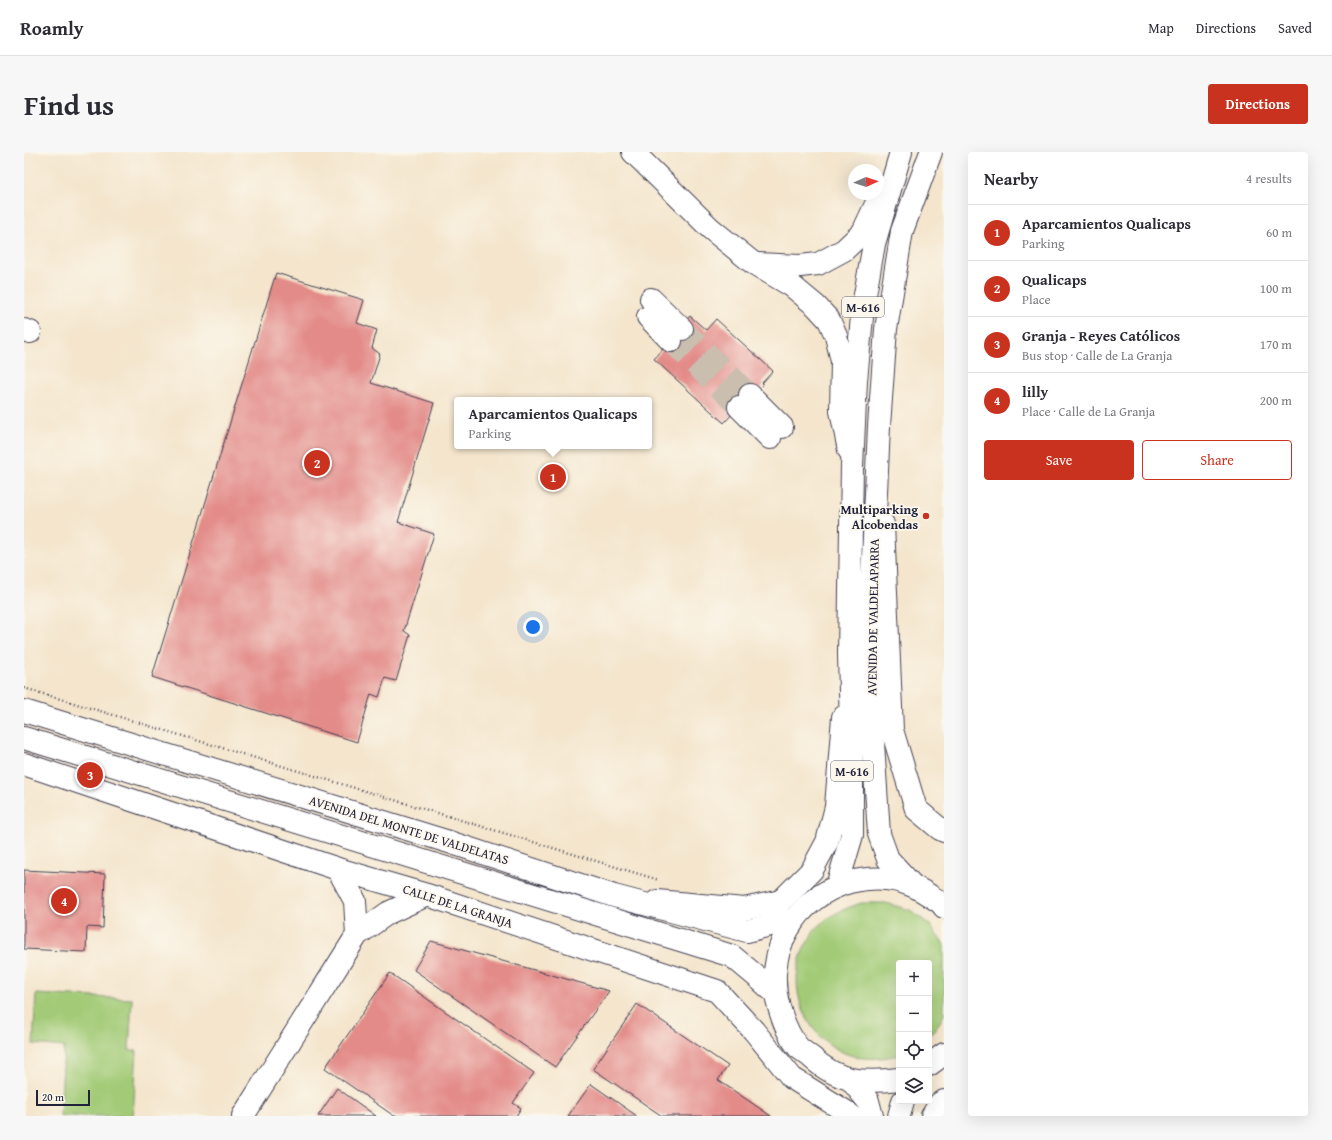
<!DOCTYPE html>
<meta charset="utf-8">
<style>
body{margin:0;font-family:"Gentium Book Plus",serif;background:#f7f7f7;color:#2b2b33}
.controls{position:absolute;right:12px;bottom:12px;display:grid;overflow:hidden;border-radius:4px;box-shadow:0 4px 16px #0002}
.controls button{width:36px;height:36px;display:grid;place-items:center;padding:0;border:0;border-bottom:1px solid #e1e1e2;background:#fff;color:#2b2b33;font:20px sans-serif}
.compass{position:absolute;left:824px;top:12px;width:36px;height:36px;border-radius:50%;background:#fff;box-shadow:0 4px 16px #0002;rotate:87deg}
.scale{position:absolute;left:12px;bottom:10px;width:54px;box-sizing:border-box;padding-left:4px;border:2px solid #22223b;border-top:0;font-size:11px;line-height:14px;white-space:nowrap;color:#22223b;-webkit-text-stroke:3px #fbf7ec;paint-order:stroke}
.you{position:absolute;left:509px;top:475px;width:14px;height:14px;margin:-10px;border:3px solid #fff;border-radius:50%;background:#1a73e8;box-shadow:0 0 0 6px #1a73e833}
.badge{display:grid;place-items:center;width:26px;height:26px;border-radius:50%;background:#c8321e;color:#fff;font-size:13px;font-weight:700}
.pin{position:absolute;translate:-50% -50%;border:2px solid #fff;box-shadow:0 1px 4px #0006}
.popup{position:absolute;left:430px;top:245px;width:198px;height:52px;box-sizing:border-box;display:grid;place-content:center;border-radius:4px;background:#fff;filter:drop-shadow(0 1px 3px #0005);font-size:13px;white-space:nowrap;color:#7c7c81}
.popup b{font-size:15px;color:#2b2b33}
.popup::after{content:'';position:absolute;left:50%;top:100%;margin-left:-8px;border:8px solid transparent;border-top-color:#fff}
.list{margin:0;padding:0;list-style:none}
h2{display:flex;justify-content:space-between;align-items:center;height:52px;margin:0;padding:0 16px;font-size:17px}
h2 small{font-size:13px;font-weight:400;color:#7c7c81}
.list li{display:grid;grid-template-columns:26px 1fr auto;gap:12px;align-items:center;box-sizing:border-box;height:56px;padding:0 16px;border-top:1px solid #e1e1e2}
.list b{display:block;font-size:15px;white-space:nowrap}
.list p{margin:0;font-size:13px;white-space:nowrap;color:#7c7c81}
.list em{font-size:13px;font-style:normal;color:#7c7c81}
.actions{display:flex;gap:8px;padding:12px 16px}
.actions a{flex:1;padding:9px 0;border:1px solid #c8321e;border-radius:4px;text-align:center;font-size:14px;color:#c8321e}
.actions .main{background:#c8321e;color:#fff}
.icon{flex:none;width:22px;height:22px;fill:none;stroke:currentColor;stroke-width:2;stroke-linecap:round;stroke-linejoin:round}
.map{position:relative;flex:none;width:920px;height:964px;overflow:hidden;border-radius:4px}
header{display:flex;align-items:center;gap:24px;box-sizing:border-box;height:56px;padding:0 20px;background:#fff;border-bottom:1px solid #e1e1e2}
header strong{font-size:19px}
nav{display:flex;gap:22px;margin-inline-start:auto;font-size:14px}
.intro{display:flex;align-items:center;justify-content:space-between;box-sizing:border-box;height:96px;padding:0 24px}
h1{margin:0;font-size:28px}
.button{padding:10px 18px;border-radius:4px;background:#c8321e;color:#fff;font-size:14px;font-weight:700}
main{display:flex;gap:24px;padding:0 24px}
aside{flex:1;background:#fff;border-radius:4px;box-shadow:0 4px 16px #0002}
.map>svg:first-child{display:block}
</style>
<header>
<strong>Roamly</strong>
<nav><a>Map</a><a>Directions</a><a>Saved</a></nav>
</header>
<div class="intro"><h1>Find us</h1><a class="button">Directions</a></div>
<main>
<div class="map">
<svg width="920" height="964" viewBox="0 0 920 964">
<rect width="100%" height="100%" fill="#fbf7ec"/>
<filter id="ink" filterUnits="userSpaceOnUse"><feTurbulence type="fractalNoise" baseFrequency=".025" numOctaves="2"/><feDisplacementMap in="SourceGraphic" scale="8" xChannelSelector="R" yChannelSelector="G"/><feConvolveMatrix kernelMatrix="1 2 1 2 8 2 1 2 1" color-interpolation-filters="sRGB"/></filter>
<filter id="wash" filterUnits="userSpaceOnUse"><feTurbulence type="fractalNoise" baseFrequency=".012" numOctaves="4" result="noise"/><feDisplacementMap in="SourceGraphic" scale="16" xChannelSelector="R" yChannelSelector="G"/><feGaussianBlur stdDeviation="0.9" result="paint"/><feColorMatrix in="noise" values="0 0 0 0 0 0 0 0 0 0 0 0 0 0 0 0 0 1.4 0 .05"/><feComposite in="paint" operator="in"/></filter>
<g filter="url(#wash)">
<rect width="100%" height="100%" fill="#f4e5cc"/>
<path fill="#a3cb77" stroke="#627659" d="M837,751H862L886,758L906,773L920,793V863L911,878L905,884V811H875V903C861,906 847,908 833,905C781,893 756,830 786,786C788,782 791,777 795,774C807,761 821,757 837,751Z
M12,842L108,847L105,898L113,899L109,964H36L40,895L9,892Z"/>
<g id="blocks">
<path fill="#e38b89" d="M252,121L340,148L333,171L353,178L348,196L356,202L347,231L410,251L374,370L410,382L380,479L386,483L372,529L361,526L355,545L347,542L333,590L128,525Z
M666,164L682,178L692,167L749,219L738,231L740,232L733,239L731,237L700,271L630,207L662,172L660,171Z
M0,718L81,722L79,776L63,775L62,800L0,797Z
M407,789L585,839L531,915L390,818Z
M366,821L510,921L489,951L497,956L492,964H370L301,916Z
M613,852L704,914L694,928L747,964H638L569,917Z
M567,932L613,964H544Z
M313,936L352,964H294Z"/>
</g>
</g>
<g filter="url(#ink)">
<use href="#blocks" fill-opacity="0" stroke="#423f51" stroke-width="1"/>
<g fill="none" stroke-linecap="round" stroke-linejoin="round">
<path stroke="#cabeaf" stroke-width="22" stroke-dasharray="22 11" stroke-linecap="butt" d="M658,177L726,243
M647,189L715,255"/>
<defs>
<path id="minor" d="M609,0L686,76L729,111L768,134L792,154L805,168L812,184L818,209L817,259L825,298
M734,112L776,114L794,112L820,98L839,80L860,35
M627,147L658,177
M624,165L647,189
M0,178L6,180
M726,243L758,275
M715,255L746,286
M859,372L868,578L892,657L916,677L920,679
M0,612L314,717L403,743L693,839L730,879L768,926L824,961L827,964
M314,717L331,749L333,783
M633,749L720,757L757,749L788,718L803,690L812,655L819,565
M219,964L333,783L364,761L403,743"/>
<path id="major" d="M0,559L425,690L590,744L723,779L770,767
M0,586L708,804L732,824L751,841
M908,964L916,951L920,949"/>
<path id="highway" d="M888,733L864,707L855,682L847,560V452L855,274L862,177L878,79L907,0
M813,734L828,683V612L825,502L828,314L832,229L839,154L850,92L877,0
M905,913L920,902
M826,927L844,949L848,964
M875,927C859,929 843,930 827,927C812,924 798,915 787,905C783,902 779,899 775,896C765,885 759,869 755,855C739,801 771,745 826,730C846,725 869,725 889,734C898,738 908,745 917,751L920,755
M875,964L879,949"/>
</defs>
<use href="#minor" stroke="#423f51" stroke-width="24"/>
<use href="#major" stroke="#423f51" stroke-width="24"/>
<use href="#highway" stroke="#423f51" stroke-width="24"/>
<path stroke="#423f51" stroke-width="2.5" stroke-dasharray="1 3" stroke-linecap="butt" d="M0,536L635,728"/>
<use href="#minor" stroke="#fff" stroke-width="22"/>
<use href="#major" stroke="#fff" stroke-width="22"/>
<use href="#highway" stroke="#fff" stroke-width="22"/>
</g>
</g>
<circle fill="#c8321e" stroke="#fbf7ec" stroke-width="1.5" cx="902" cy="364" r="4"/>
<g text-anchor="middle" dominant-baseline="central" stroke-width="3.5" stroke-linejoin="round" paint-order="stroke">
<g fill="#fbf7ec" stroke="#636270" stroke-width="1">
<rect x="818" y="145" width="42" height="20" rx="3"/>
<rect x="807" y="609" width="42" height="20" rx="3"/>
</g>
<g font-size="12" font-weight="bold" fill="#22223b">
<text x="839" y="155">M-616</text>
<text x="828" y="619">M-616</text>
</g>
<g font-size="13" font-weight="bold" fill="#22223b" stroke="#fbf7ec" text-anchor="end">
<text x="894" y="357">Multiparking<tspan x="894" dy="15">Alcobendas</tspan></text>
</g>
<g font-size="13" fill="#22223b" stroke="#fbf7ec">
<text transform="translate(849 465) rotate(-89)">AVENIDA DE VALDELAPARRA</text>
<text transform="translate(385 678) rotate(17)">AVENIDA DEL MONTE DE VALDELATAS</text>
<text transform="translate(434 754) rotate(18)">CALLE DE LA GRANJA</text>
</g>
</g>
</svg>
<div class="controls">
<button>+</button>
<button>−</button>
<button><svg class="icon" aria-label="locate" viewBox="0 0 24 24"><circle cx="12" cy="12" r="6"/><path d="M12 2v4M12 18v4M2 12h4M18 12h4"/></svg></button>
<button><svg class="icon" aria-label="layers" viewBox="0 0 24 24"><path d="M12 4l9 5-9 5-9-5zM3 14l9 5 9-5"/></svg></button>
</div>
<svg class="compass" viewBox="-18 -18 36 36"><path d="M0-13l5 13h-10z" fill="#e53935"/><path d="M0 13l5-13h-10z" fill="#7c7c81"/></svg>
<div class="scale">20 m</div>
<div class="you"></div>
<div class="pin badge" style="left:529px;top:325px">1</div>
<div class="popup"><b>Aparcamientos Qualicaps</b>Parking</div>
<div class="pin badge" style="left:293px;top:311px">2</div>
<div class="pin badge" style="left:66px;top:623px">3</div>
<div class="pin badge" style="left:40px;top:749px">4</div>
</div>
<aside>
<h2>Nearby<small>4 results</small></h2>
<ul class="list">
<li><span class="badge">1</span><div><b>Aparcamientos Qualicaps</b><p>Parking</p></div><em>60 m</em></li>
<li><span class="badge">2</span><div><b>Qualicaps</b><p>Place</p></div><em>100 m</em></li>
<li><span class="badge">3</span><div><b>Granja - Reyes Católicos</b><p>Bus stop · Calle de La Granja</p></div><em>170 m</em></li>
<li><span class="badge">4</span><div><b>lilly</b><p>Place · Calle de La Granja</p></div><em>200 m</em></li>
</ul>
<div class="actions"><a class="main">Save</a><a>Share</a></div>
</aside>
</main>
